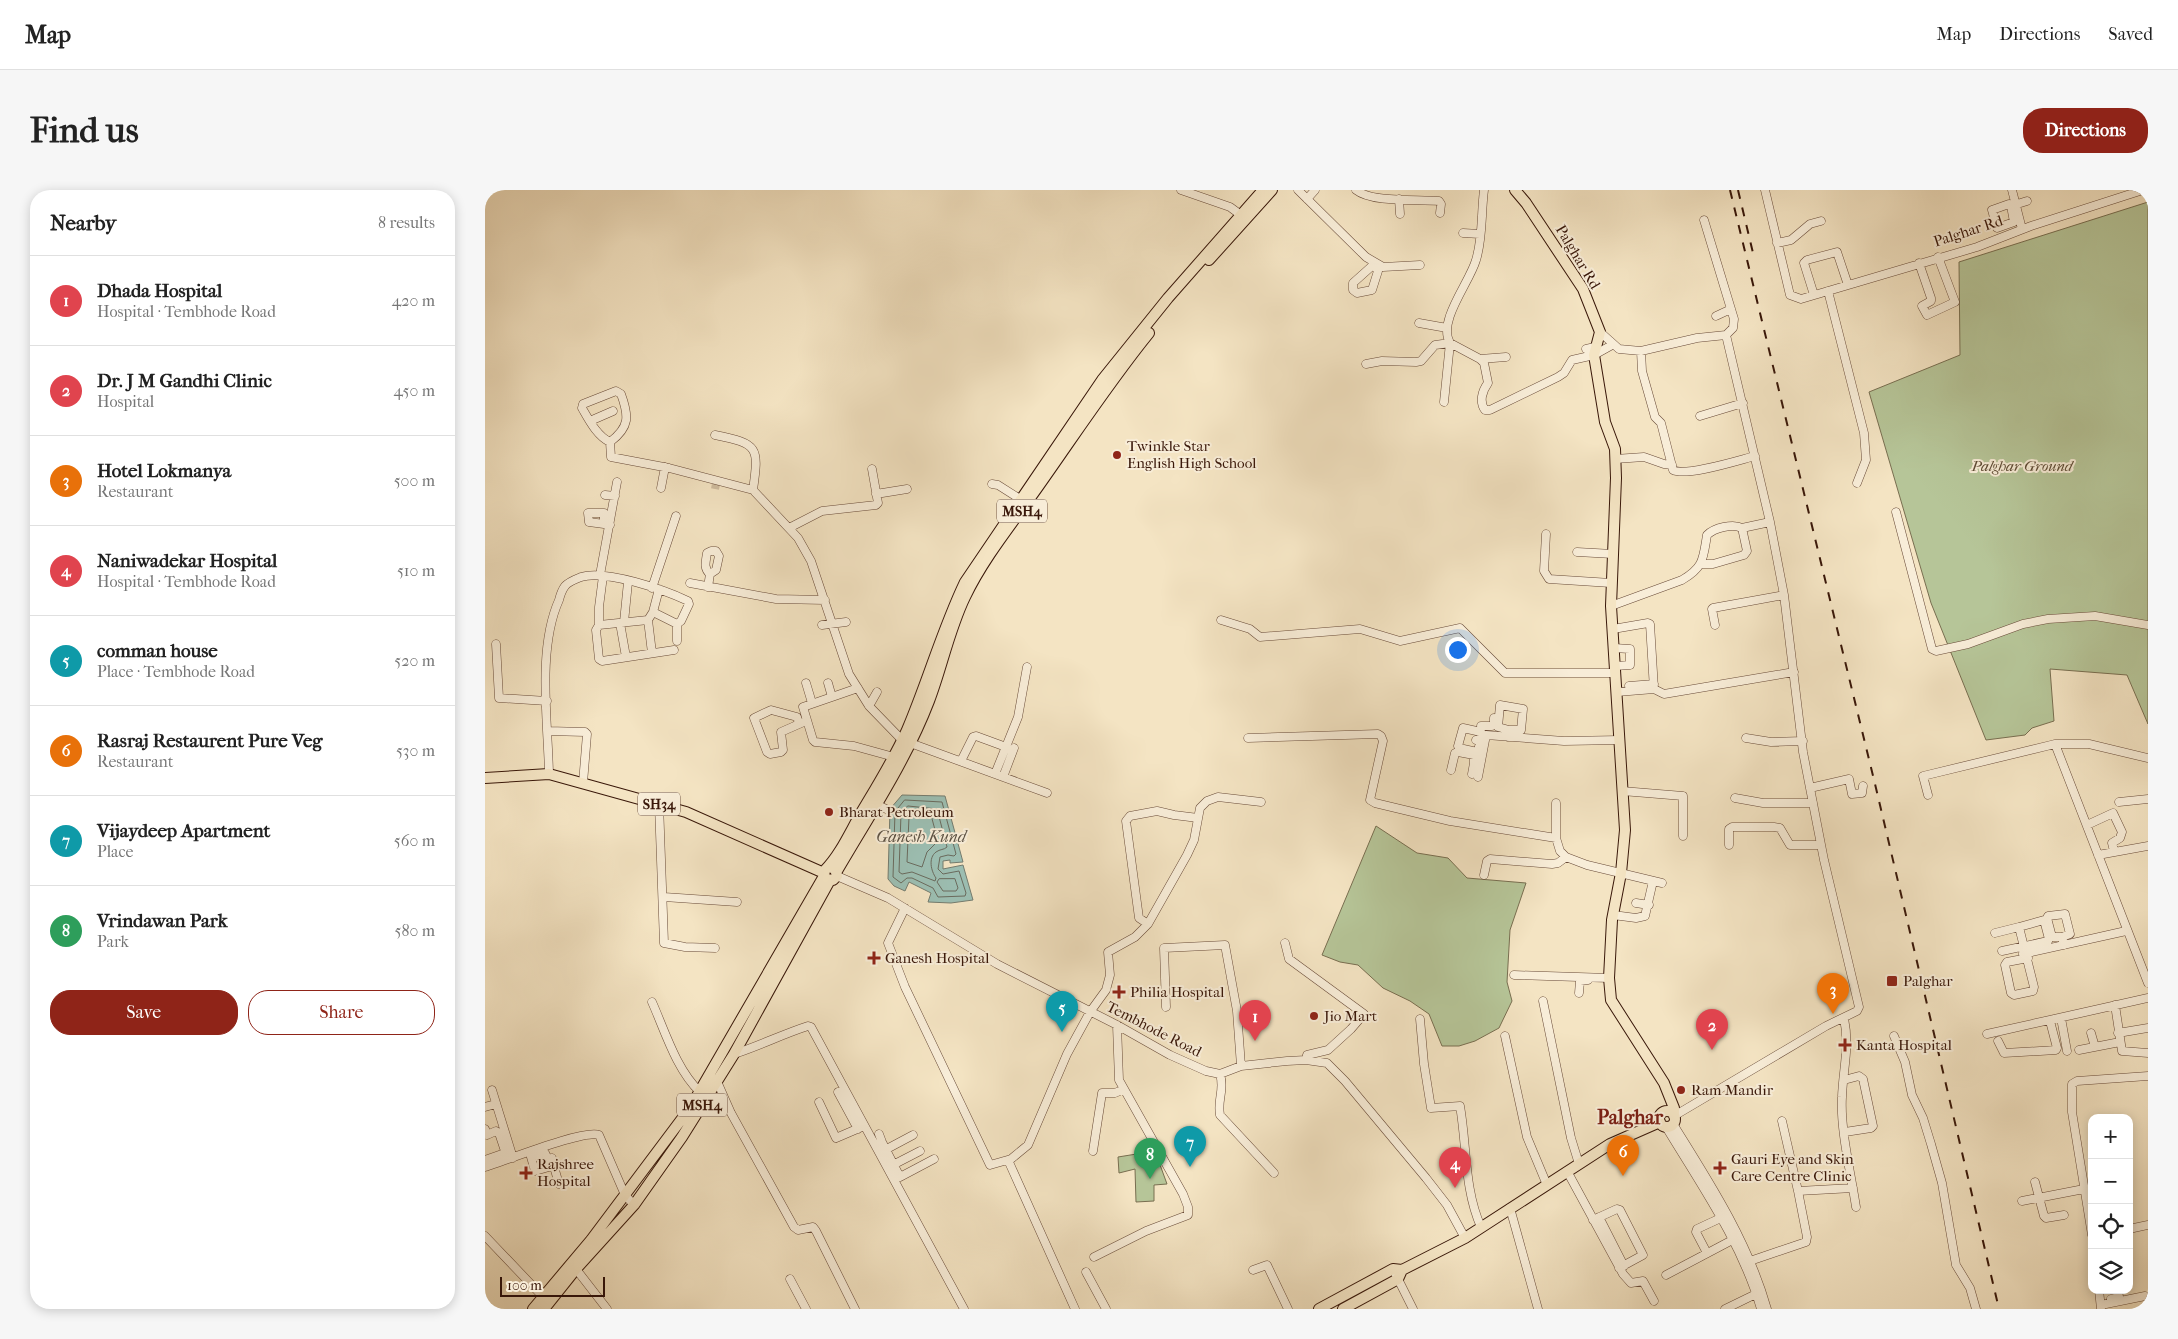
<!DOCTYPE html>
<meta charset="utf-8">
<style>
body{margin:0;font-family:"IM FELL French Canon",serif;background:#f6f6f6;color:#222}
.controls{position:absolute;right:15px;bottom:15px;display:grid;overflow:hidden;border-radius:10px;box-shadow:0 2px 12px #0003}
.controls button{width:45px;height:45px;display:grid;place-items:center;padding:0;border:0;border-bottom:1px solid #e0e0e0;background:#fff;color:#222;font:25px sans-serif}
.scale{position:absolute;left:15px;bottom:12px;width:105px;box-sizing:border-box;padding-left:5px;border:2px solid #391709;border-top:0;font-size:14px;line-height:18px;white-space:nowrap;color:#391709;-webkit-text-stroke:4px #f8edd8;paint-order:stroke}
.you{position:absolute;left:972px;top:459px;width:18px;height:18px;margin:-12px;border:4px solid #fff;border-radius:50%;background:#1a73e8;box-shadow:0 0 0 8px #1a73e833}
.badge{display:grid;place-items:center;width:32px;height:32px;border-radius:50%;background:#8f2418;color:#fff;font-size:16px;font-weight:700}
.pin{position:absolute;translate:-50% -41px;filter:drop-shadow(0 1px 2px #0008)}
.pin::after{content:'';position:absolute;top:26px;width:18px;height:15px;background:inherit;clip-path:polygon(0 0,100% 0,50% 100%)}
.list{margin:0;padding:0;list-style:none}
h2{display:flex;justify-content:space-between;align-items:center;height:65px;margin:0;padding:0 20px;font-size:21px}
h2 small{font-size:16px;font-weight:400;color:#767676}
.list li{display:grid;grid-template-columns:32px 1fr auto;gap:15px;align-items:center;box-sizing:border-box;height:90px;padding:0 20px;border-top:1px solid #e0e0e0}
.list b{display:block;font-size:19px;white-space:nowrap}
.list p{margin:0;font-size:16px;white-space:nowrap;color:#767676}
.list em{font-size:16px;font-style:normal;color:#767676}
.actions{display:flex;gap:10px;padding:15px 20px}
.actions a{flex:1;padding:11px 0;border:1px solid #8f2418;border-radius:20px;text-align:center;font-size:18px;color:#8f2418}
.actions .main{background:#8f2418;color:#fff}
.icon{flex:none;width:28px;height:28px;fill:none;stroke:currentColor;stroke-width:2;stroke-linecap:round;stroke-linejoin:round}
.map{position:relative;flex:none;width:1663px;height:1119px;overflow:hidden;border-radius:20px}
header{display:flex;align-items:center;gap:30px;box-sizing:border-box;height:70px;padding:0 25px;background:#fff;border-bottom:1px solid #e0e0e0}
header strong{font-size:24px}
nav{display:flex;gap:28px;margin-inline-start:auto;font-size:18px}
.intro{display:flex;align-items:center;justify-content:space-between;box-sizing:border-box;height:120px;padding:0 30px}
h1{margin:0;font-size:35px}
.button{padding:12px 22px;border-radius:20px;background:#8f2418;color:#fff;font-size:18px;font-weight:700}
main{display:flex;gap:30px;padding:0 30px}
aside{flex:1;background:#fff;border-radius:20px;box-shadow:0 2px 12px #0003}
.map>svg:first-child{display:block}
</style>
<header>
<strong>Map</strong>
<nav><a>Map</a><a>Directions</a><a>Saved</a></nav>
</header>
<div class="intro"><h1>Find us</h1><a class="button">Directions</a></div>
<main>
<aside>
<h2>Nearby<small>8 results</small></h2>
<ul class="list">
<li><span class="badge" style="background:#e0444e">1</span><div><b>Dhada Hospital</b><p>Hospital · Tembhode Road</p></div><em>420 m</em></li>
<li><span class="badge" style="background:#e0444e">2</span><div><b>Dr. J M Gandhi Clinic</b><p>Hospital</p></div><em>450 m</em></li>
<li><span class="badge" style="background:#e8710a">3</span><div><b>Hotel Lokmanya</b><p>Restaurant</p></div><em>500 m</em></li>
<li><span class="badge" style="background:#e0444e">4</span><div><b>Naniwadekar Hospital</b><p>Hospital · Tembhode Road</p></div><em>510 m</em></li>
<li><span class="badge" style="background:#0f9aa8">5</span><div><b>comman house</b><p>Place · Tembhode Road</p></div><em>520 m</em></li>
<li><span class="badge" style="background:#e8710a">6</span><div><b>Rasraj Restaurent Pure Veg</b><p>Restaurant</p></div><em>530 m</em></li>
<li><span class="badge" style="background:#0f9aa8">7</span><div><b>Vijaydeep Apartment</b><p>Place</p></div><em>560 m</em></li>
<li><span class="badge" style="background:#2e9e5b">8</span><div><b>Vrindawan Park</b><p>Park</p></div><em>580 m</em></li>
</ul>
<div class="actions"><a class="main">Save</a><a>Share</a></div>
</aside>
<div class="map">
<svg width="1663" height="1119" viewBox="0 0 1663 1119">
<rect width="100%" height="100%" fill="#f4e4c3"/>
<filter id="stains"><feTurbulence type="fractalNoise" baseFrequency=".004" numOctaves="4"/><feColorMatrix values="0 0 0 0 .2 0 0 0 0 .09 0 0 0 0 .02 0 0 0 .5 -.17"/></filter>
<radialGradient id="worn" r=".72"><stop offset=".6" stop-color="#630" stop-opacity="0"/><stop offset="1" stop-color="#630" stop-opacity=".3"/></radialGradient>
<path fill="#b6c598" stroke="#786e50" d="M1663,12V534L1642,485L1565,479L1569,531L1547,538L1540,545L1501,550L1446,413L1384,202L1475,165L1474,72Z
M891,636L932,663L963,668L982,688L1041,693L1025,740L1022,792L1027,811L1014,838L990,851L974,856H957L944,824L925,811L898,798L873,775L855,772L837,765Z
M670,961L682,994L669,995V1011L651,1012L650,979L634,983L633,967Z"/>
<path fill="#9cbfb3" stroke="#747c6f" d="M417,605L460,606L478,672L465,673V670L458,671V679L478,675L488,710L466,713L443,712L446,703L424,692L420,701L409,696L403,689L405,619Z"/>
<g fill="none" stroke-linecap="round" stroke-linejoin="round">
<path stroke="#6a6b5e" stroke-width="1" d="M420,610L457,612L471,664L469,666L463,665L455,667L453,679L458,684L474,681L481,703L480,706L453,707L448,698L427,688H422L416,693L408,687L410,622Z
M423,616L452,619L462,657C459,660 455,659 451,662C443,668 446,681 451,688L450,691L427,682L417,684L414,682L416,624Z
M427,624L446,625L453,651L442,662L437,677L422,672L424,627Z
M470,689L473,698L471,701H458L452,692L454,689Z"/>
<path stroke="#cfbb9e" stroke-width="8" stroke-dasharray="8 4" stroke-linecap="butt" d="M230,299L231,294"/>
<defs>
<path id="minor" d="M696,0L745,17L760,28
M813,0L881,67L898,77L935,75
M871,0C887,13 932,9 954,11L956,14L955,23
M999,0C996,23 998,48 991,70C985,92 952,131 965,153L995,169L999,173L1003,193C997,201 994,212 1000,220H1005L1073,187L1079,183L1087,170L1109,165L1127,155
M1280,0L1305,105L1316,109L1492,57L1546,36L1658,0
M1527,0L1537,39
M822,9L830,0
M914,9L915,24
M1526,16L1529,32L1512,38L1507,20L1524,14L1526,16L1542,11
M1219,30L1249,129L1248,138L1241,145
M978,43L995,44
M1292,53L1306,50L1325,34L1336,31
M1434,73L1446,108V111L1437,116L1442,125L1470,112L1453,67
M891,78L887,76L868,93V100L872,103L887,100L893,81L891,78L894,75
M1343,101L1379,243L1381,270L1372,293
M1329,105L1319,73L1322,70L1352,62L1363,95
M1231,126L1246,119
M934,133L962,138
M1115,142L1134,159L1156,161L1212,148L1241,145
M1101,159L1110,157
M1156,161L1157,181L1170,227L1176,233L1188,280C1201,287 1254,270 1270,266
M995,169L1021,167
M881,174L897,171L931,172L936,171L950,155L965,153L959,212
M1215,226L1258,213
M105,231L128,221
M230,245C274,254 274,257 268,300L313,348L326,371L364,484L384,516L417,550L562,603
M125,252C112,246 104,230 97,218L98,214L131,201L136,204C144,226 145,237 125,252L126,267L184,278L268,300
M1130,269L1159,267L1179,274L1187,275
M507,294L513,295L535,309
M176,298L180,277
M391,304L422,299
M120,305L130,306
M1411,322L1447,459L1451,461L1483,454L1538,434L1563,429L1610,426L1663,435
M119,334L104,332L103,323H119V334L125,335
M304,338L337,321L391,315L393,313L387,279
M1257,338L1285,332
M1061,344L1059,381L1064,389L1126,393
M1092,362L1128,364
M115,385L132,292
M205,393L291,409L340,410
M223,397L225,384C218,378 221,371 222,363L226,361H231L234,366L231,380L225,384
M167,398L191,326
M174,399L168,422L163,430L114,435L111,440L114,469L117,471L189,460
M1126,416L1197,390C1219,377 1218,369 1222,345C1229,338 1248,333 1257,338L1262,361L1259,365L1228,374H1216
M168,422L192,434
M163,430L167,463
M736,430L765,439L775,447L875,439L915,451L975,438L1020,483H1131
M139,432L143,392
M135,433L141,467
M114,435V417L118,386
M337,435L361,432
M1230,435L1227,419L1228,418L1299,405
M1128,439L1163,433L1165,434L1169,499
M11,454L14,508L62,511
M1129,458L1145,459V475L1130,476
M321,493L327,513
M343,493L347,507
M1144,496L1169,494
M373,498L318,517L328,550L330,552L369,556L409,567
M1132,502L1169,499L1179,504L1309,482
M384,516L392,502
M314,534L312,527L286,520L269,528L282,562L285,564L296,562L298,560L296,542L321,531
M996,536H1007L1009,534V528
M63,541L100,542L102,544L98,593
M1023,547L1024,540H1036L1038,519L1015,515L1013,537L1024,540
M763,548L893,544L896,546L898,551L885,610L890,613L965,631L1071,648
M1261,548L1286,552L1318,551
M991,550L996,551V542L978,538L973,556L974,558L992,562L995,554
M1570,554H1604L1663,568
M476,571L488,547L491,546L521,557
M966,580L970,563L973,562L989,565V573
M64,584C63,531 52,459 74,410C75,406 77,400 80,396C83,392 91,389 96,387C120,379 180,400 203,411L204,414L196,431L192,434V451
M510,584L533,527L542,477
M987,584L989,573L994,574
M518,587L529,558
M993,587L1001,545L1079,551L1135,550
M1325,598L1364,589L1367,604L1377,603L1378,596
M1137,601L1198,606V646
M1443,605L1438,586L1570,554L1663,793
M1250,608L1278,613H1328
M1634,612L1663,609
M1071,613V648L1075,661L1081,667L1102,675L1177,693
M174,614L179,753L200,757L230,758
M391,614L401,619
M1602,635L1628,623L1637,642L1635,648L1627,653L1629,661
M1244,655V639L1247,637H1289L1295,638L1305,655H1336
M1613,665L1663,656
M999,685L1002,671L1005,669L1067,674L1073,673L1081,667
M352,686L403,708L512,774L632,835L685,865L721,881L735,884L756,876L802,871L821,870L842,873L860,891L941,988L962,1015L980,1048
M179,707L252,712
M1151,713L1164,715
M420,718L403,753L420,797L505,975L526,969L543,955L582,864L605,822L621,800L625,785L623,762L650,747L663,734L702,665L709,650L715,618L722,611L733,607L776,612
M1128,725L1151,728L1160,726L1168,691
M663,734L654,728L641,631L645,626L672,621L689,625L713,628
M1510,743L1534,737L1549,797L1548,801L1529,805L1526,803L1520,775L1522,772L1543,768
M1577,747H1567L1562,728L1563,726L1580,724L1585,744L1577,747L1579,755
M800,753L804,769L879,824L866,839L843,860L822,865L821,870
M1517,761L1563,751L1564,749L1559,730L1534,737
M1538,764L1641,741
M1029,785L1124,788
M1094,803L1095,791L1103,790
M1058,811L1086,948L1094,974
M167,812C180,841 191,879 215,902
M1630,815L1637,861L1663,863
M681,817L679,758L740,755L752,821L756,876
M1359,828C1365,858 1358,878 1357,907C1355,939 1366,984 1371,1017
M1576,828L1582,861
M935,829L939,874L946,918L975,916C982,956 979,999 996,1037
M1606,843L1610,857
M1633,843L1663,838
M1502,844L1663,808
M1020,846L1042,947L1062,995
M1409,846L1420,872L1427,905L1438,928L1446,954L1457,993L1471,1075L1485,1098L1491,1119
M1513,851L1519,863L1571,860L1572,858L1565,831
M1594,860L1635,852
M249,864C274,856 298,844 323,836L326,837L479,1119
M735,884C740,900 732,909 735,925L789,983
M231,889L246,923L309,1037L313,1040L328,1037L331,1041L370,1119
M1359,890L1374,886L1378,889L1388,936L1386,938L1360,942
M7,900L28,968
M353,902L373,939
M334,912L351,948L379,936
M0,917L11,914
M1189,926L1341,836L1372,821L1374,817L1339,670L1318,562L1299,405L1285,332L1241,145
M1297,931L1313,1001
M1188,934C1225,993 1263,1052 1282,1119
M1181,937C1216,995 1257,1053 1276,1119
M0,939L2,945L11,941L14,943L20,961V963L0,970
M394,944L397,952L415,987L449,969
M398,961L428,945
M608,961L617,903H630L639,899
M63,969L60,963L46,967L50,981L64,977L63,969L67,968
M67,970L74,994
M523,970L590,1119
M0,977C20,971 99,939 114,945L140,1005L149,1015
M404,977L435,961
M1082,981L1138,1084L1146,1093L1158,1091L1169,1111
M1550,992L1559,1026L1561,1028L1579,1025
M1537,1011L1599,999
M1025,1018L1053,1119
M1114,1027L1139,1076
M1108,1030L1132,1019L1135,1020L1158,1065L1134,1078
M1644,1039L1663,1035
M1607,1045L1587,922V894L1592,891L1663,886
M0,1046L61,1110
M1222,1063L1211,1042L1212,1039L1240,1026
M609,1067L661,1041L703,1025V1017L698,1004L634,890L632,835
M1262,1072L1321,1052L1322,1047L1313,1001L1368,998
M91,1079L122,1119
M768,1080L782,1075L803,1119
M601,1082L621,1119
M911,1085L928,1119
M1181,1085L1253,1047
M305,1089L321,1119
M1614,1100L1616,1119
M1626,1109L1634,1107L1633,1100
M1616,1115L1660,1106
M1240,1119L1275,1102"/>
<path id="major" d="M1030,0L1041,13L1098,99L1115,142L1109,165L1120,232L1130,259L1131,288L1126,416L1140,640L1136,683L1127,730L1124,788L1126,810L1179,893L1189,918V926
M724,70L787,0
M0,588L64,584L201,622L339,683
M344,677L350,679L352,686L348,690L341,689L339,686L340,680C355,665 365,642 376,623C392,596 409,569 422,540C443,491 457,440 480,392L617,190L683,108L778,0
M352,681C384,626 421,571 444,511C457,477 464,440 480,407C499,367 530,330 555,294C591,243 625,191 664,143
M1174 929a8 8 0 1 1 16 0a8 8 0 1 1-16 0Z
M48,1119L106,1050L205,918L339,686
M59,1119L91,1079L149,1015L197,947L249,864L345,690
M834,1119L908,1079L917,1080L980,1048L1125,954L1175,932
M858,1119L913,1089L917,1080"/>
</defs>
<use href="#minor" stroke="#684a38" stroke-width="9"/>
<use href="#major" stroke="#391709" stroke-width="12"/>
<use href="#minor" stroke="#f8edd8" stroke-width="8"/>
<use href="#major" stroke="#f4e4c3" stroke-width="10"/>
<path stroke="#391709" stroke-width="2" stroke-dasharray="9 9" stroke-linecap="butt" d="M1245,0L1390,594L1514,1119
M1253,0L1268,63"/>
</g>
<g fill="#8f2418" stroke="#f8edd8" stroke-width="2">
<circle cx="632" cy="265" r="5"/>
<circle cx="344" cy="622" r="5"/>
<path d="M386.5 760.5h5v5h5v5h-5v5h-5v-5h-5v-5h5z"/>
<rect x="1401" y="785" width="12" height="12" rx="2.5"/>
<path d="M631.5 794.5h5v5h5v5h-5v5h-5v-5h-5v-5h5z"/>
<circle cx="829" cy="826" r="5"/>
<path d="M1357.5 847.5h5v5h5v5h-5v5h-5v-5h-5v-5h5z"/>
<circle cx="1196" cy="900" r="5"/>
<path d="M1232.5 970.5h5v5h5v5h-5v5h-5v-5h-5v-5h5z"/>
<path d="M38.5 975.5h5v5h5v5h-5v5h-5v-5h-5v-5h5z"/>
</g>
<g text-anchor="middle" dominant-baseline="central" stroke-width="4" stroke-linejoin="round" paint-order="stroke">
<g fill="#f8edd8" stroke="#725747" stroke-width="1">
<rect x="512" y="309.5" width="50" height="23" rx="4"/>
<rect x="153" y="602.5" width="42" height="23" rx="4"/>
<rect x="192" y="903.5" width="50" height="23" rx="4"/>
</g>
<g font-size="14" font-weight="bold" fill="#391709">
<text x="537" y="321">MSH4</text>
<text x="174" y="614">SH34</text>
<text x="217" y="915">MSH4</text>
</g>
<g font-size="15" fill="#391709" stroke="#f8edd8">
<text transform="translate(1483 41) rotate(-18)">Palghar Rd</text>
<text transform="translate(1093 67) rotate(59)">Palghar Rd</text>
<text transform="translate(669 839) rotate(27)">Tembhode Road</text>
</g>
<g font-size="15" fill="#391709" stroke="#f8edd8" text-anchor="start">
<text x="642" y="256">Twinkle Star<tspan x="642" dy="17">English High School</tspan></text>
<text x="354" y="622">Bharat Petroleum</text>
<text x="400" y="768">Ganesh Hospital</text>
<text x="1418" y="791">Palghar</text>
<text x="645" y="802">Philia Hospital</text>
<text x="839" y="826">Jio Mart</text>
<text x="1371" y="855">Kanta Hospital</text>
<text x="1206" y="900">Ram Mandir</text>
<text x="1246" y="969">Gauri Eye and Skin<tspan x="1246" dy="17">Care Centre Clinic</tspan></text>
<text x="52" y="974">Rajshree<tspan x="52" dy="17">Hospital</tspan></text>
</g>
<g font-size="15" font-style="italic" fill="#5e4b34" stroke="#f8edd8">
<text x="1537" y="276">Palghar Ground</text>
</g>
<g font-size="16" font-style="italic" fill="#5c5244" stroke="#f8edd8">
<text x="436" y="646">Ganesh Kund</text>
</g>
<g font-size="20" font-weight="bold" fill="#7a1f14" stroke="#f8edd8">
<text x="1145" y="927">Palghar</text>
</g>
</g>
<rect width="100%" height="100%" filter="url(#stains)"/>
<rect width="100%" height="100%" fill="url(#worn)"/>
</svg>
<div class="controls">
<button>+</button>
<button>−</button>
<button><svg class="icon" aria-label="locate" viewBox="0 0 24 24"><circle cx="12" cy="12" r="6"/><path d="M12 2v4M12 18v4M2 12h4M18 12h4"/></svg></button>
<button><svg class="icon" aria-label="layers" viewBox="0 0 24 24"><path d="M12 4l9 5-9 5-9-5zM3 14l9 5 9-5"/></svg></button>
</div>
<div class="scale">100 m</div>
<div class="you"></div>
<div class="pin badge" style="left:770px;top:851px;background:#e0444e">1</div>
<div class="pin badge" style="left:1227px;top:860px;background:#e0444e">2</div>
<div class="pin badge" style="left:1348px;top:824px;background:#e8710a">3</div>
<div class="pin badge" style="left:970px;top:998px;background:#e0444e">4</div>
<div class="pin badge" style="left:577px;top:842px;background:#0f9aa8">5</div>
<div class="pin badge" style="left:1138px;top:986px;background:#e8710a">6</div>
<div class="pin badge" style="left:705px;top:977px;background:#0f9aa8">7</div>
<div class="pin badge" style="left:665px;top:989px;background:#2e9e5b">8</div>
</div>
</main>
